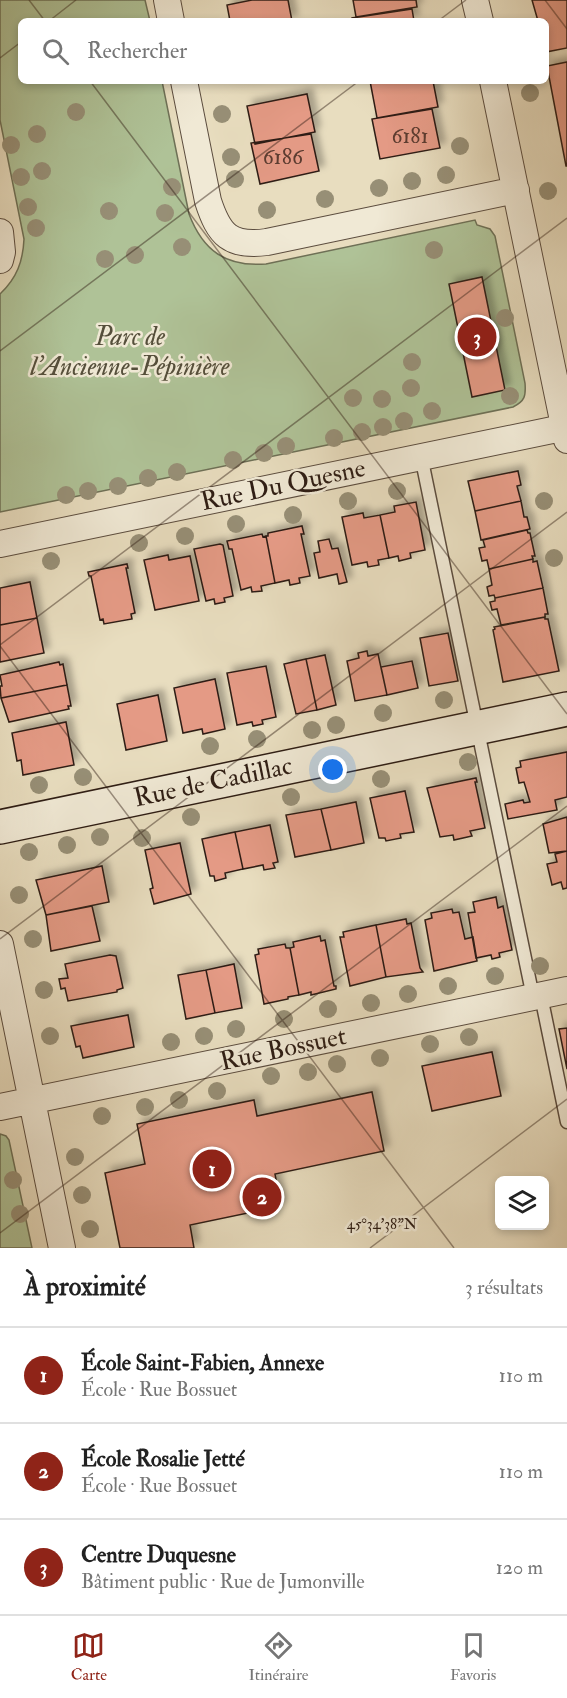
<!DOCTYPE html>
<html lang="fr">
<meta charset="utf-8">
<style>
body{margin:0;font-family:"IM FELL Double Pica",serif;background:#f6f6f6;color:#222}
.controls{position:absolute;right:18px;bottom:18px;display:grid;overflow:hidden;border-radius:9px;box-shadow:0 3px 9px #0003}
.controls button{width:54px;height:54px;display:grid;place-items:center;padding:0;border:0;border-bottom:2px solid #e0e0e0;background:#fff;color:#222;font:30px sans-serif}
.you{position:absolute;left:333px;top:770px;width:21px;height:21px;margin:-15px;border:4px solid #fff;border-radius:50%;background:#1a73e8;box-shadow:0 0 0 9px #1a73e833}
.badge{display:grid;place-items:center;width:39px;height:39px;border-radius:50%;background:#8f2418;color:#fff;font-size:20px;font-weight:700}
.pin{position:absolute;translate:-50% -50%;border:3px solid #fff;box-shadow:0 2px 6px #0006}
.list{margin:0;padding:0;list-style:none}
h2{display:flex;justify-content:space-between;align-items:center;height:78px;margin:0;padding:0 24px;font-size:26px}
h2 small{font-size:20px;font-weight:400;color:#767676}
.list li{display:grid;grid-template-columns:39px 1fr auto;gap:18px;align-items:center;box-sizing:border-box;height:96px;padding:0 24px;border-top:2px solid #e0e0e0}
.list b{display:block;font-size:22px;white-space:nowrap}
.list p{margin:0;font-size:20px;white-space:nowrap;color:#767676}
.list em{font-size:20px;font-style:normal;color:#767676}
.icon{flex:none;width:33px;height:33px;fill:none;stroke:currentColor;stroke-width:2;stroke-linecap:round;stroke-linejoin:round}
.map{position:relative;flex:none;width:567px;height:1248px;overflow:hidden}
.search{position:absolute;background:#fff;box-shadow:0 3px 9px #0003;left:18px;right:18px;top:18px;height:66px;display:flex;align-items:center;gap:15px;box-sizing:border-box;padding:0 21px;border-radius:9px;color:#767676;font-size:22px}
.sheet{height:366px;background:#fff}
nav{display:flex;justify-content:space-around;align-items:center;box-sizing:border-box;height:84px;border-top:2px solid #e0e0e0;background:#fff;font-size:16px;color:#767676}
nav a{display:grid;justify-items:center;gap:3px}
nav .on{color:#8f2418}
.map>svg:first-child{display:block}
</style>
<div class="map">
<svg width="567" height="1248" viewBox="0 0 567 1248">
<defs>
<filter id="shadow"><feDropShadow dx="5.5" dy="-5.5" stdDeviation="3" flood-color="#0004"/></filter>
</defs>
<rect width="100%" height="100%" fill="#e8ddbf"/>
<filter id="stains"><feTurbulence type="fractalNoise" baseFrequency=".00333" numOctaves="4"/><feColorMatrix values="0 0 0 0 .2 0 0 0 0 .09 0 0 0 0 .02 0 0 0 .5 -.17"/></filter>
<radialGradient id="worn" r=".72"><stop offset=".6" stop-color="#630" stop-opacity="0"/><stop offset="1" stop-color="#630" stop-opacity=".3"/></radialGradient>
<path fill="#afc297" stroke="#6e7056" stroke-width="1.5" d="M0,0H145L150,21H21V81H162L189,214C203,251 226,267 266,264L475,220L477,225L490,229L495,236L525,383C526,396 525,401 513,407L0,512V294C17,278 23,261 24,239L0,120Z
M0,1134L6,1136L9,1140L32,1248H0Z"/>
<path fill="#e49a85" stroke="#2e1d14" stroke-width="1.5" filter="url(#shadow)" d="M252,0H288L292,21H230L227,5Z
M353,0H416L417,7L356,17Z
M532,0H567V48L546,52V21H538Z
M412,9L414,21H352V18Z
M567,62V166H566L547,66Z
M370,81H433L438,107L377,118Z
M307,94L315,132L255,144L247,106Z
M432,109L440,148L380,159L372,119Z
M311,134L319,171L260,184L251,143Z
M482,277L505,390L472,397L449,284Z
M518,471L521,485L517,486L521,501L475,511L468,481Z
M521,501L524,517H527L530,529L481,540L475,511Z
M416,502L425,550L410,553L411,558L399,561L398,556L389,558L380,515L395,512L394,506Z
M363,513L364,518L380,515L389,558L378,560L379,565L368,567L367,562L352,565L342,517Z
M302,526L304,534H301L310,576L299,578L300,583L290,585L289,580L275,583L266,536H268V533Z
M527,530L528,533H530L535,556H532L533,559L489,569L487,560L482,561L479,548L485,547L483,540Z
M262,534L263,537L266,536L275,583L261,586L262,591L252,592L251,587L241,590L232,549H229L227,541Z
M329,539L332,549L338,548L347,582L339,584L337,574L319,578L314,553L320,552L318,541Z
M220,544L223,545L233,596L224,598L225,602L215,604L214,599L206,601L194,549Z
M168,555L169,560L190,556L199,601L155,610L144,560Z
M533,559V562L537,561L543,588L495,598L494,595L489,596L487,587L492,585L489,569Z
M127,564L128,568H126L135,613L131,614L132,619L104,624L103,619L100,620L91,576H89L88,572Z
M30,582L37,618L0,625V588Z
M543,588L548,614H545V617L501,625L497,609L492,610L490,602L495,601V598Z
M545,617V619H548L559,671L503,682L493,630L495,629L494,627Z
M37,618L44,653L0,662V625Z
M448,633L458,681L429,686L420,638Z
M367,651L368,656L378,654L387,695L355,701L347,661L359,658L358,653Z
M325,655L336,705L317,710L306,659Z
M306,659L317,710L296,714L284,664Z
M412,661L418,688L387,695L381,667Z
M59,662L60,665L63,664L67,685L1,698L0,686H2L0,675Z
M266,666L276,717L262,720L263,724L253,726L252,722L237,725L227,673Z
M215,679L225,729L203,734L202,729L183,733L174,688Z
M67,685L71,706H68L69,709L9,722L1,698Z
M158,695L167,741L126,750L117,704Z
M66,722L74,765L23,775L21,760L17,761L12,733Z
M567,752V797L555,800L557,810L508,819L505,804L523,800L524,803L530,802L524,782L519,783L516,768L521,767L520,761Z
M476,778L477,782H475L485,828L470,831L472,836L454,840L453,835L440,837L427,788Z
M405,791L414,832L400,834L401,838L386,841L385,838H379L370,798Z
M356,802L364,843L331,850L321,809Z
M321,809L331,850L295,857L286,815Z
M567,817V851L549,853L543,824Z
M270,825L278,862L273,863L275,868L264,870L263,865L243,869L235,832Z
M235,832L243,869L225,873L226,878L215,881L214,876H210L202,839Z
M180,843L191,894L154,904L150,889L153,888L145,850Z
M567,851V888L563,889L561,882L552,885L547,864L557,862L555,854Z
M102,866L109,902L46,915L36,880Z
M496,897L498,908L503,906L512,950L499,953L500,957L492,959L491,955L476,958L468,913L475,912L473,902Z
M92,906L100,941L51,951L46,915Z
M452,909L453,913L459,912L465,939L473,937L477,961L434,971L425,920L432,918L431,913Z
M406,919L407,924L411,923L420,968L423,972L386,977L376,925Z
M376,925L386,977L350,986L340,937H344L343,932Z
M320,936L321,941L325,940L334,986H336V989L311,995V992L299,995L290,948L294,947L293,942Z
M285,944L286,948H290L299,995L288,997V999L264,1004L255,955L259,954L258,949Z
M110,955L116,956L123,988L117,990V992L68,1001L65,988L61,989L59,979L68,978L65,964Z
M234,964L242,1008L215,1013L206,970Z
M206,970L215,1013L186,1019L178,975Z
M128,1015L134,1047L83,1058L80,1046L76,1047L71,1026Z
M567,1028V1069L559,1029Z
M492,1052L501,1096L432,1111L422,1066Z
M372,1092L384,1151L275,1174L281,1206L190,1225L194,1248H120L105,1173L145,1164L137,1124L254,1100L257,1116Z"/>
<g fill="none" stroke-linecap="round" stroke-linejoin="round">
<defs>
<path id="lane" d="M421,456L533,997
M541,996L567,1122"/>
<path id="street" d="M167,0L171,21
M475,0L480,21
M184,81L208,201C219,235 230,247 267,242L516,190
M493,81L567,440
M0,232L2,252L0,260
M0,544L567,427
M0,944L62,1248
M0,1107L567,990"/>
<path id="secondary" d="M0,827L567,709"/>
</defs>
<use href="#lane" stroke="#5c4d3f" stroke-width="15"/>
<use href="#street" stroke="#5c4d3f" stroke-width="28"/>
<use href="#secondary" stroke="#2e1d14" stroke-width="36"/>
<use href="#lane" stroke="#f0e9d5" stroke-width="12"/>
<use href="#street" stroke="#f0e9d5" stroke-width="26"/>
<use href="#secondary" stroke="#f0e9d5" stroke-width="33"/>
</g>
<g fill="#978f76">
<circle cx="530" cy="93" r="9"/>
<circle cx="76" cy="112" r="9"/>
<circle cx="222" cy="114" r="9"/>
<circle cx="37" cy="134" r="9"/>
<circle cx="11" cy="145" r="9"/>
<circle cx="460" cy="146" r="9"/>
<circle cx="231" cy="157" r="9"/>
<circle cx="42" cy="171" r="9"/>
<circle cx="446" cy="175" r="9"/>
<circle cx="21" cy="177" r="9"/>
<circle cx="235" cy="179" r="9"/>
<circle cx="412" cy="181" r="9"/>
<circle cx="172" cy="187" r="9"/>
<circle cx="379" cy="188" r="9"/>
<circle cx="548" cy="191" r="9"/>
<circle cx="325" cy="199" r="9"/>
<circle cx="28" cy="207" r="9"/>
<circle cx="267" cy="210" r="9"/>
<circle cx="109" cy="211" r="9"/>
<circle cx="165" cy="213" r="9"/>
<circle cx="36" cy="228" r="9"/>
<circle cx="182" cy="247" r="9"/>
<circle cx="434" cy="250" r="9"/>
<circle cx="135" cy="255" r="9"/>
<circle cx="105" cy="259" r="9"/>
<circle cx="505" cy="318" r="9"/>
<circle cx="412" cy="362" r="9"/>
<circle cx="411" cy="388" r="9"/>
<circle cx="510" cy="396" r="9"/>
<circle cx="353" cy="398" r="9"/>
<circle cx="382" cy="399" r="9"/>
<circle cx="432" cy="411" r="9"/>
<circle cx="404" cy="421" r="9"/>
<circle cx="383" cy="427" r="9"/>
<circle cx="362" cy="432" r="9"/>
<circle cx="334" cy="438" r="9"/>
<circle cx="286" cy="446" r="9"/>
<circle cx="264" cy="453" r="9"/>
<circle cx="233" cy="460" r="9"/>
<circle cx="177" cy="472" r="9"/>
<circle cx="148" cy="478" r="9"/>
<circle cx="118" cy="486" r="9"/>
<circle cx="88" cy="491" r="9"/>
<circle cx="397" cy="491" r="9"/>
<circle cx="66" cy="495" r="9"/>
<circle cx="348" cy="501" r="9"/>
<circle cx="544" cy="501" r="9"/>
<circle cx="293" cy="515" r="9"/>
<circle cx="236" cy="524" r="9"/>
<circle cx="185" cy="536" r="9"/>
<circle cx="139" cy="543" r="9"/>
<circle cx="554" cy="558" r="9"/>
<circle cx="51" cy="561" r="9"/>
<circle cx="444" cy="700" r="9"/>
<circle cx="383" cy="713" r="9"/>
<circle cx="336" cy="725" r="9"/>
<circle cx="312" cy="730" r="9"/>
<circle cx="257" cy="739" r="9"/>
<circle cx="210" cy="746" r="9"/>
<circle cx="468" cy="762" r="9"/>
<circle cx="83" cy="777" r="9"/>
<circle cx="381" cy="779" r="9"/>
<circle cx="39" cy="785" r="9"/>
<circle cx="291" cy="797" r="9"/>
<circle cx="191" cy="817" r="9"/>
<circle cx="100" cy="837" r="9"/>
<circle cx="142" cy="838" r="9"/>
<circle cx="67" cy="845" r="9"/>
<circle cx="29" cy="852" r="9"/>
<circle cx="19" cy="895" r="9"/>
<circle cx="33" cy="939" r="9"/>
<circle cx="540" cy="966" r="9"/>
<circle cx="495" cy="976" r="9"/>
<circle cx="448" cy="986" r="9"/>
<circle cx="44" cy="990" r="9"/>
<circle cx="408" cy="994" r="9"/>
<circle cx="371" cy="1003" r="9"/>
<circle cx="328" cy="1009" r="9"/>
<circle cx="284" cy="1019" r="9"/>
<circle cx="236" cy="1029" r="9"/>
<circle cx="50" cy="1036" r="9"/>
<circle cx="204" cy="1036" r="9"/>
<circle cx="469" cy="1037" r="9"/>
<circle cx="171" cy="1042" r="9"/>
<circle cx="430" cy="1044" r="9"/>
<circle cx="380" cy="1058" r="9"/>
<circle cx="337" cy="1064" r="9"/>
<circle cx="308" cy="1072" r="9"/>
<circle cx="271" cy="1076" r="9"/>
<circle cx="217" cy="1091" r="9"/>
<circle cx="179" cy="1100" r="9"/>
<circle cx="145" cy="1107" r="9"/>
<circle cx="102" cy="1116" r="9"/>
<circle cx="75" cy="1157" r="9"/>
<circle cx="13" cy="1180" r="9"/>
<circle cx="82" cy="1195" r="9"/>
<circle cx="20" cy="1214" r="9"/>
<circle cx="90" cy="1229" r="9"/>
</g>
<path fill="none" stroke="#2e1d14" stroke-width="1.5" stroke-opacity="0.45" d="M29,0L45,21M545,0L567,29M49,21L76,0M438,21L466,0M0,58L21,42M90,81L567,714M0,351L359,81M0,645L567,218M0,646L454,1248M0,939L567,512M0,1233L567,806M370,1248L567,1099"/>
<g text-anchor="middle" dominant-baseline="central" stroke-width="5" stroke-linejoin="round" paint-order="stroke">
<g font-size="22" fill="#5c3c30">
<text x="410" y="136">6181</text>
<text x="283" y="157">6186</text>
</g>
<g font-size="26" font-style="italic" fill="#554f3b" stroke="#f0e9d5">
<text x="130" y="337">Parc de<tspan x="130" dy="30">l'Ancienne-Pépinière</tspan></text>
</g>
<g font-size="26" fill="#2e1d14" stroke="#f0e9d5">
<text transform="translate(283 485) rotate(-12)">Rue Du Quesne</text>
<text transform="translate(213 782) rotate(-12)">Rue de Cadillac</text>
<text transform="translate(283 1049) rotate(-12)">Rue Bossuet</text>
</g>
</g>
<g font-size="15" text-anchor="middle" fill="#2e1d14" stroke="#f0e9d5" stroke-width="5" stroke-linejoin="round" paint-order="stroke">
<text x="382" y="1229">45°34'38"N</text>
</g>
<rect width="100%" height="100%" filter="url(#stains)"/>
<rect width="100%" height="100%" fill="url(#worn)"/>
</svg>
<div class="controls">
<button><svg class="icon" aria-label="layers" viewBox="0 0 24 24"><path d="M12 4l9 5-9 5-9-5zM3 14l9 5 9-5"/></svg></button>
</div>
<div class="you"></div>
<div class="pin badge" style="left:212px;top:1169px">1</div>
<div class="pin badge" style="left:262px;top:1197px">2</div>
<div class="pin badge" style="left:477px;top:337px">3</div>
<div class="search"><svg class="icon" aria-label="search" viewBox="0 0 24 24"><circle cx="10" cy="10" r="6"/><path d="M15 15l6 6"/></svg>Rechercher</div>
</div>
<section class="sheet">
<h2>À proximité<small>3 résultats</small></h2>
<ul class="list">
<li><span class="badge">1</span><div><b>École Saint-Fabien, Annexe</b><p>École · Rue Bossuet</p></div><em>110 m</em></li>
<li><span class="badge">2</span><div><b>École Rosalie Jetté</b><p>École · Rue Bossuet</p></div><em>110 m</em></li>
<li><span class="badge">3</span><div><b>Centre Duquesne</b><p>Bâtiment public · Rue de Jumonville</p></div><em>120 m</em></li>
</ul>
</section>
<nav>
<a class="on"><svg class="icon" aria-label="map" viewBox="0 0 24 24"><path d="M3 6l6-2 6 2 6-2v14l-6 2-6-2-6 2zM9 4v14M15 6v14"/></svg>Carte</a>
<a><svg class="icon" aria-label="directions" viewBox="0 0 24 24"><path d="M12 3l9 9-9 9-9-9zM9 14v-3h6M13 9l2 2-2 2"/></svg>Itinéraire</a>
<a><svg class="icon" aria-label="saved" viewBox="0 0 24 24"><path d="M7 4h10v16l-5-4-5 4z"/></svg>Favoris</a>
</nav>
